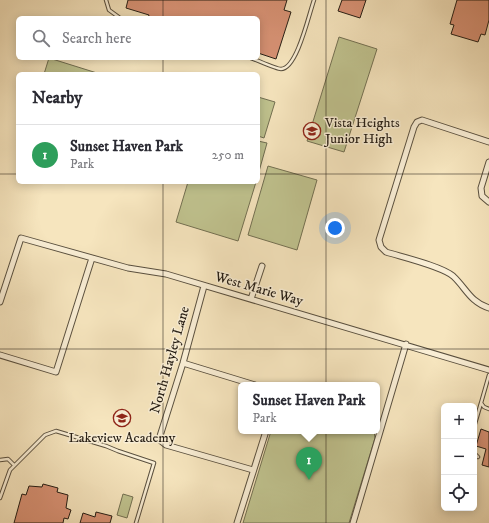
<!DOCTYPE html>
<meta charset="utf-8">
<style>
body{margin:0;font-family:"IM FELL DW Pica",serif;background:#f2f2f3;color:#2b2b33}
.controls{position:absolute;right:12px;bottom:12px;display:grid;overflow:hidden;border-radius:6px;box-shadow:0 2px 10px #0003}
.controls button{width:36px;height:36px;display:grid;place-items:center;padding:0;border:0;border-bottom:1px solid #e1e1e2;background:#fff;color:#2b2b33;font:20px sans-serif}
.you{position:absolute;left:335px;top:228px;width:14px;height:14px;margin:-10px;border:3px solid #fff;border-radius:50%;background:#1a73e8;box-shadow:0 0 0 6px #1a73e833}
.badge{display:grid;place-items:center;width:26px;height:26px;border-radius:50%;background:#8f2418;color:#fff;font-size:13px;font-weight:700}
.pin{position:absolute;translate:-50% -33px;filter:drop-shadow(0 1px 2px #0008)}
.pin::after{content:'';position:absolute;top:21px;width:14px;height:12px;background:inherit;clip-path:polygon(0 0,100% 0,50% 100%)}
.popup{position:absolute;left:238px;top:382px;width:142px;height:52px;box-sizing:border-box;display:grid;place-content:center;border-radius:6px;background:#fff;filter:drop-shadow(0 1px 3px #0005);font-size:13px;white-space:nowrap;color:#7c7c81}
.popup b{font-size:15px;color:#2b2b33}
.popup::after{content:'';position:absolute;left:50%;top:100%;margin-left:-8px;border:8px solid transparent;border-top-color:#fff}
.list{margin:0;padding:0;list-style:none}
h2{display:flex;justify-content:space-between;align-items:center;height:52px;margin:0;padding:0 16px;font-size:17px}
h2 small{font-size:13px;font-weight:400;color:#7c7c81}
.list li{display:grid;grid-template-columns:26px 1fr auto;gap:12px;align-items:center;box-sizing:border-box;height:60px;padding:0 16px;border-top:1px solid #e1e1e2}
.list b{display:block;font-size:15px;white-space:nowrap}
.list p{margin:0;font-size:13px;white-space:nowrap;color:#7c7c81}
.list em{font-size:13px;font-style:normal;color:#7c7c81}
.icon{flex:none;width:22px;height:22px;fill:none;stroke:currentColor;stroke-width:2;stroke-linecap:round;stroke-linejoin:round}
.map{position:relative;flex:none;width:489px;height:523px;overflow:hidden}
.search{position:absolute;background:#fff;box-shadow:0 2px 10px #0003;left:16px;top:16px;width:244px;height:44px;display:flex;align-items:center;gap:10px;box-sizing:border-box;padding:0 14px;border-radius:6px;color:#7c7c81;font-size:15px}
.panel{position:absolute;background:#fff;box-shadow:0 2px 10px #0003;left:16px;top:72px;width:244px;height:112px;border-radius:6px}
.map>svg:first-child{display:block}
</style>
<div class="map">
<svg width="489" height="523" viewBox="0 0 489 523">
<rect width="100%" height="100%" fill="#f6e5be"/>
<filter id="stains"><feTurbulence type="fractalNoise" baseFrequency=".005" numOctaves="4"/><feColorMatrix values="0 0 0 0 .2 0 0 0 0 .09 0 0 0 0 .02 0 0 0 .5 -.17"/></filter>
<radialGradient id="worn" r=".72"><stop offset=".6" stop-color="#630" stop-opacity="0"/><stop offset="1" stop-color="#630" stop-opacity=".3"/></radialGradient>
<path fill="#c0c38f" stroke="#737052" d="M339,37L377,49L344,152L307,141Z
M49,58L97,73V74H44Z
M258,97L275,102L264,138L258,136Z
M258,141L267,143L258,175Z
M268,166L317,180L297,250L248,235Z
M188,182H256L238,241L176,222Z
M271,431H374L375,438L349,523H243Z
M123,494L133,497L127,518L117,515Z"/>
<path fill="#d89275" stroke="#261e15" d="M128,0H287L284,10L291,12L276,59L258,53V18H148L149,15L126,8Z
M342,0H366L360,18L338,11Z
M457,0H489V20L485,35L481,34L478,42L451,34L454,25L450,24Z
M481,429L489,432V467L482,465L486,449L476,446Z
M43,484L58,488L57,492L68,495L66,508L71,510L68,519L64,518L63,523H14L22,494L26,495L29,486L42,487Z
M96,512L112,516L110,523H80L83,513L95,517Z"/>
<g fill="none" stroke-linecap="round" stroke-linejoin="round">
<defs>
<path id="lane" d="M106,0L109,10L120,18
M251,58C257,60 276,69 281,69C297,69 309,14 314,0
M489,375L481,403L484,407L489,409
M474,427L481,403
M474,453L478,457
M0,460L8,459L14,465
M0,498L10,470L45,435L56,431L106,446L118,451L154,463L136,523"/>
<path id="street" d="M489,142L422,120L417,122L414,127L379,240L381,247L386,252C402,257 441,266 453,276C466,288 470,302 489,308
M489,162L481,188L482,196L489,202
M204,286L183,363L160,436L161,441L166,445L253,470
M251,299L262,266
M0,302L21,238L128,268L166,274L489,370
M0,355L56,372L92,258
M183,363L255,385
M237,523L266,431
M353,523L406,344"/>
</defs>
<use href="#lane" stroke="#5a503f" stroke-width="4.5"/>
<use href="#street" stroke="#5a503f" stroke-width="7"/>
<use href="#lane" stroke="#f9eed5" stroke-width="2.5"/>
<use href="#street" stroke="#f9eed5" stroke-width="5"/>
</g>
<path fill="none" stroke="#261e15" stroke-width="1" stroke-opacity="0.55" d="M163,0V18M326,0V523M163,58V74M0,174H18M258,174H489M163,182V523M0,349H489"/>
<defs>
<symbol id="school-ring" viewBox="-11 -11 22 22"><circle r="9.5" fill="#f9eed5" stroke="#8f2418" stroke-width="1.5"/><path d="M0-5L7-2L0 1L-7-2ZM-4 1L0 2.5L4 1V4Q0 6-4 4Z" fill="#8f2418"/></symbol>
</defs>
<g fill-rule="evenodd">
<use href="#school-ring" x="302" y="121" width="20" height="20"/>
<use href="#school-ring" x="112" y="408" width="20" height="20"/>
</g>
<g text-anchor="middle" dominant-baseline="central" stroke-width="3" stroke-linejoin="round" paint-order="stroke">
<g font-size="14" fill="#261e15" stroke="#f9eed5" text-anchor="start">
<text x="325" y="123">Vista Heights<tspan x="325" dy="16">Junior High</tspan></text>
<text x="122" y="438" text-anchor="middle">Lakeview Academy</text>
</g>
<g font-size="14" fill="#261e15" stroke="#f9eed5">
<text transform="translate(259 289) rotate(16)">West Marie Way</text>
<text transform="translate(170 360) rotate(-74)">North Hayley Lane</text>
</g>
</g>
<rect width="100%" height="100%" filter="url(#stains)"/>
<rect width="100%" height="100%" fill="url(#worn)"/>
</svg>
<div class="controls">
<button>+</button>
<button>−</button>
<button><svg class="icon" aria-label="locate" viewBox="0 0 24 24"><circle cx="12" cy="12" r="6"/><path d="M12 2v4M12 18v4M2 12h4M18 12h4"/></svg></button>
</div>
<div class="you"></div>
<div class="pin badge" style="left:309px;top:480px;background:#2e9e5b">1</div>
<div class="popup"><b>Sunset Haven Park</b>Park</div>
<div class="search"><svg class="icon" aria-label="search" viewBox="0 0 24 24"><circle cx="10" cy="10" r="6"/><path d="M15 15l6 6"/></svg>Search here</div>
<section class="panel">
<h2>Nearby<small></small></h2>
<ul class="list">
<li><span class="badge" style="background:#2e9e5b">1</span><div><b>Sunset Haven Park</b><p>Park</p></div><em>250 m</em></li>
</ul>
</section>
</div>
